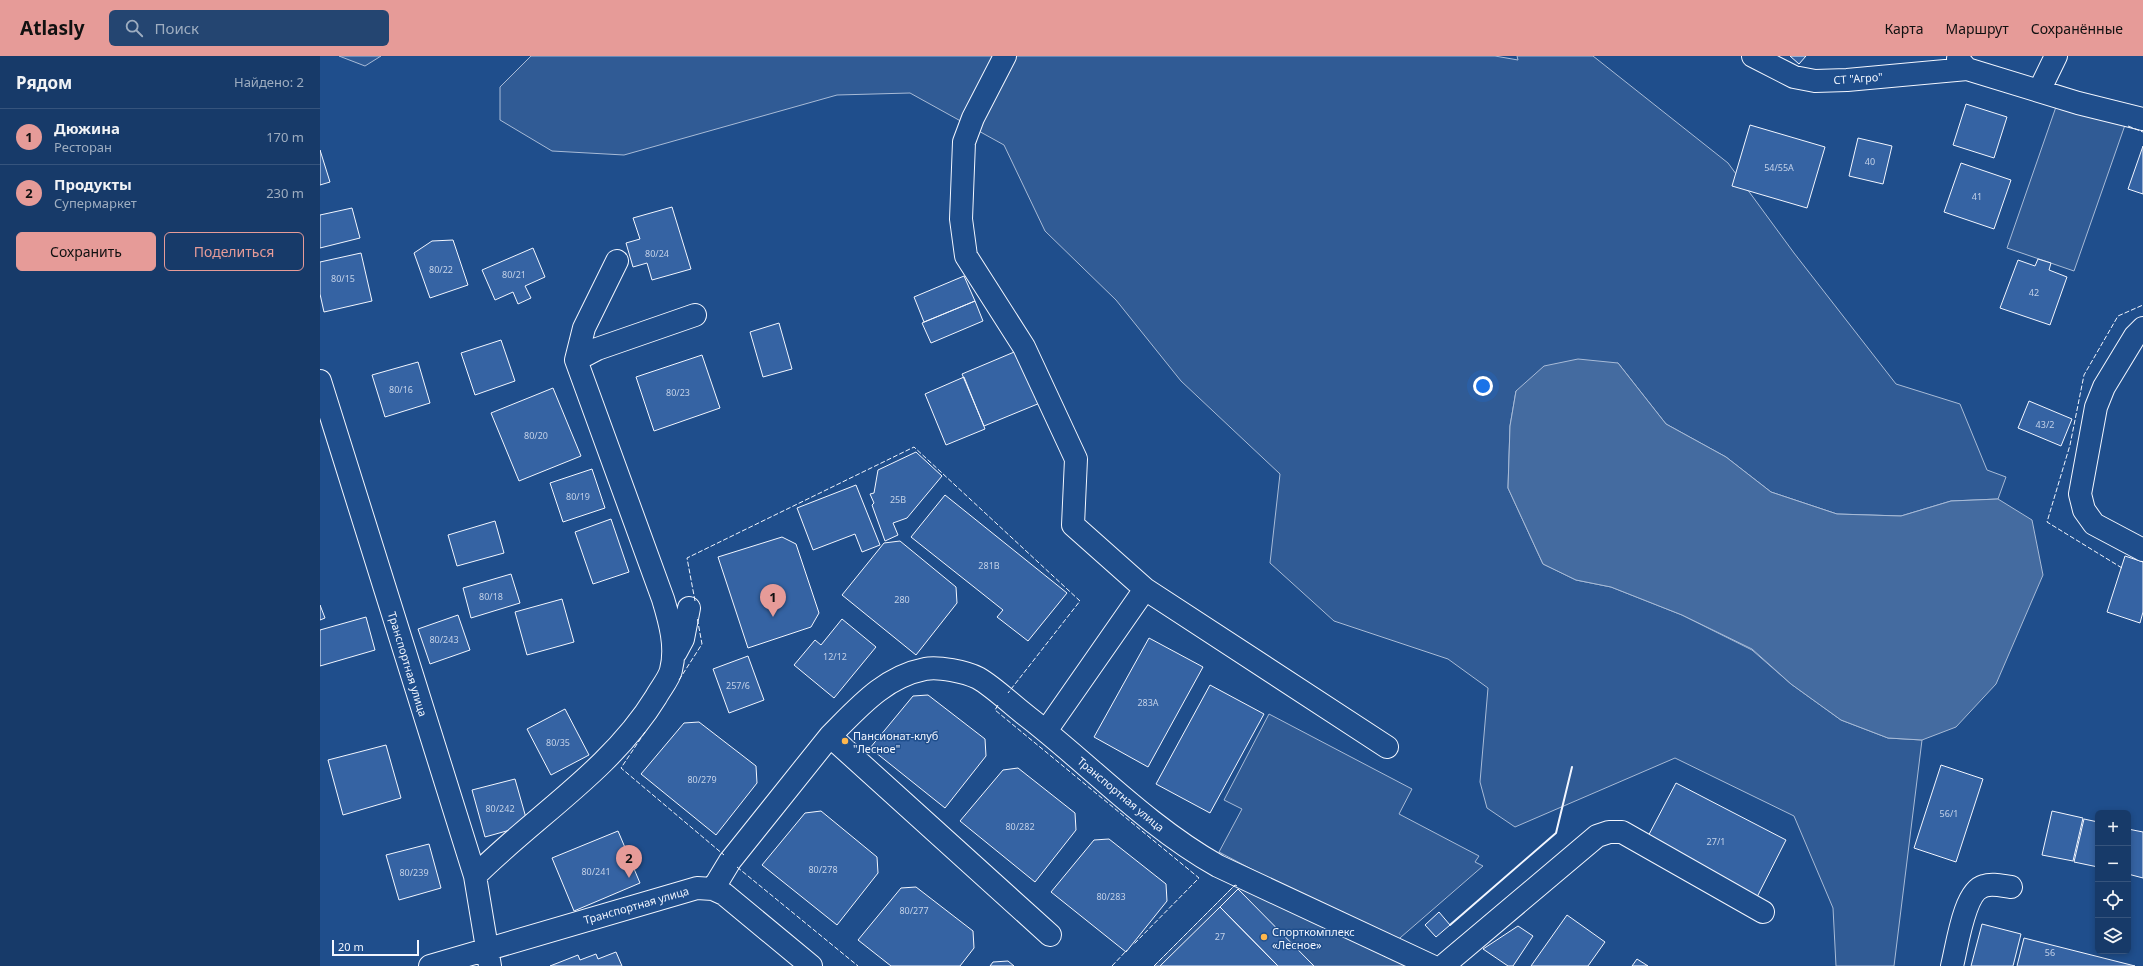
<!DOCTYPE html>
<html lang="ru">
<meta charset="utf-8">
<style>
body{margin:0;font-family:"Noto Sans",sans-serif;background:#244571;color:#f1f3f6}
.controls{position:absolute;right:12px;bottom:12px;display:grid;overflow:hidden;border-radius:6px;box-shadow:0 2px 6px #0003}
.controls button{width:36px;height:36px;display:grid;place-items:center;padding:0;border:0;border-bottom:1px solid #36547d;background:#173a69;color:#f1f3f6;font:20px sans-serif}
.scale{position:absolute;left:12px;bottom:10px;width:87px;box-sizing:border-box;padding-left:4px;border:2px solid #f2f6ff;border-top:0;font-size:11px;line-height:14px;white-space:nowrap;color:#f2f6ff;-webkit-text-stroke:3px #1f4e8c;paint-order:stroke}
.you{position:absolute;left:1163px;top:330px;width:14px;height:14px;margin:-10px;border:3px solid #fff;border-radius:50%;background:#1a73e8;box-shadow:0 0 0 6px #1a73e833}
.badge{display:grid;place-items:center;width:26px;height:26px;border-radius:50%;background:#e69b98;color:#111;font-size:13px;font-weight:700}
.pin{position:absolute;translate:-50% -33px;filter:drop-shadow(0 1px 2px #0008)}
.pin::after{content:'';position:absolute;top:21px;width:14px;height:12px;background:inherit;clip-path:polygon(0 0,100% 0,50% 100%)}
.list{margin:0;padding:0;list-style:none}
h2{display:flex;justify-content:space-between;align-items:center;height:52px;margin:0;padding:0 16px;font-size:17px}
h2 small{font-size:13px;font-weight:400;color:#9eadc0}
.list li{display:grid;grid-template-columns:26px 1fr auto;gap:12px;align-items:center;box-sizing:border-box;height:56px;padding:0 16px;border-top:1px solid #36547d}
.list b{display:block;font-size:15px;white-space:nowrap}
.list p{margin:0;font-size:13px;white-space:nowrap;color:#9eadc0}
.list em{font-size:13px;font-style:normal;color:#9eadc0}
.actions{display:flex;gap:8px;padding:12px 16px}
.actions a{flex:1;padding:9px 0;border:1px solid #e69b98;border-radius:6px;text-align:center;font-size:14px;color:#e69b98}
.actions .main{background:#e69b98;color:#111}
.icon{flex:none;width:22px;height:22px;fill:none;stroke:currentColor;stroke-width:2;stroke-linecap:round;stroke-linejoin:round}
.map{position:relative;flex:none;width:1823px;height:910px;overflow:hidden}
header{display:flex;align-items:center;gap:24px;box-sizing:border-box;height:56px;padding:0 20px;background:#e69b98;color:#111}
header strong{font-size:19px}
nav{display:flex;gap:22px;margin-inline-start:auto;font-size:14px}
.search{width:280px;height:36px;background:#244571;display:flex;align-items:center;gap:10px;box-sizing:border-box;padding:0 14px;border-radius:6px;color:#9eadc0;font-size:15px}
main{display:flex}
aside{flex:1;background:#173a69}
.map>svg:first-child{display:block}
</style>
<header>
<strong>Atlasly</strong>
<div class="search"><svg class="icon" aria-label="search" viewBox="0 0 24 24"><circle cx="10" cy="10" r="6"/><path d="M15 15l6 6"/></svg>Поиск</div>
<nav><a>Карта</a><a>Маршрут</a><a>Сохранённые</a></nav>
</header>
<main>
<aside>
<h2>Рядом<small>Найдено: 2</small></h2>
<ul class="list">
<li><span class="badge">1</span><div><b>Дюжина</b><p>Ресторан</p></div><em>170 m</em></li>
<li><span class="badge">2</span><div><b>Продукты</b><p>Супермаркет</p></div><em>230 m</em></li>
</ul>
<div class="actions"><a class="main">Сохранить</a><a>Поделиться</a></div>
</aside>
<div class="map">
<svg width="1823" height="910" viewBox="0 0 1823 910">
<rect width="100%" height="100%" fill="#1f4e8c"/>
<path fill="#305b95" stroke="#a8bbd7" d="M19,0H61L45,10Z
M211,0H1175L1198,4L1197,0H1273L1408,107L1474,197L1576,328L1640,348L1667,414L1686,421L1678,443L1631,445L1581,460L1517,458L1451,436L1406,401L1346,368L1298,307L1196,335L1190,370L1188,432L1223,508L1256,524L1291,531L1362,559L1432,594L1471,628L1521,664L1568,682L1602,684L1574,910H1516L1513,852L1474,760L1355,702L1195,771L1167,752L1160,726L1168,632L1128,603L1014,565L950,507L960,418L861,325L796,244L725,175L684,89L590,37L517,39L304,99L232,95L180,64V31Z
M1738,45L1805,69L1754,215L1687,192Z
M949,658L1092,733L1079,758L1159,800L1155,806L1163,810L1073,888L899,796L922,753L904,744Z
M915,829L1086,910H834Z"/>
<path fill="#446ba0" stroke="#a8bbd7" d="M1258,303L1298,307L1346,368L1406,401L1451,436L1517,458L1581,460L1631,445L1678,443L1712,464L1723,519L1676,628L1636,671L1602,684L1568,682L1521,664L1471,628L1432,593L1362,559L1291,531L1256,524L1223,508L1188,432L1190,370L1196,335L1224,310Z"/>
<path fill="#3563a3" stroke="#f2f6ff" d="M1470,0H1486L1479,8Z
M1646,48L1687,61L1674,102L1633,89Z
M1430,69L1505,91L1487,152L1412,130Z
M1538,82L1572,90L1563,128L1529,120Z
M1823,90V138L1808,133Z
M0,94L10,126L0,129Z
M1641,107L1691,124L1674,173L1624,156Z
M352,151L371,213L332,224L327,207L313,211L306,187L320,183L313,162Z
M32,152L40,182L0,192V159Z
M133,184L148,229L110,242L94,197L112,185Z
M213,192L225,221L205,230L211,242L198,248L193,236L175,244L162,214Z
M41,197L52,245L4,256L0,238V206Z
M1718,203L1731,207L1729,214L1747,221L1730,269L1680,252L1698,204L1715,210Z
M644,220L655,245L604,266L594,241Z
M655,245L663,265L611,287L602,267Z
M459,267L472,313L443,321L430,276Z
M181,284L195,325L155,339L141,297Z
M699,294L720,347L664,370L642,318Z
M382,299L400,352L334,375L316,321Z
M98,306L110,347L65,361L52,319Z
M644,321L665,373L626,389L605,338Z
M233,332L261,400L199,425L171,357Z
M1709,345L1752,363L1741,390L1698,372Z
M596,396L622,420L587,462L573,467L578,479L565,485L552,449L554,447L550,438L554,437L558,414Z
M272,413L285,452L243,466L230,427Z
M536,429L560,489L542,496L535,478L493,494L477,452Z
M625,439L747,537L708,585L677,561L683,554L591,481Z
M291,463L309,516L273,528L255,476Z
M175,465L184,497L137,510L128,479Z
M462,481L476,488L499,557L491,571L428,592L398,501Z
M580,485L636,531L637,547L596,599L522,539L564,487Z
M1805,500L1823,506V556L1820,567L1787,556Z
M191,518L200,547L151,562L143,532Z
M242,543L254,586L207,599L195,556Z
M0,549L5,562L0,564Z
M138,559L150,594L110,608L98,573Z
M46,561L55,594L0,610V574Z
M522,563L556,591L514,642L474,609L495,584L501,589Z
M829,582L883,611L828,711L774,681Z
M428,600L444,644L409,657L393,613Z
M890,629L944,658L890,757L836,728Z
M608,639L665,683L666,700L625,752L550,692L593,640Z
M245,653L269,699L231,719L207,673Z
M379,666L436,710L437,727L396,779L321,718L364,667Z
M66,689L81,742L23,759L8,704Z
M1621,709L1663,723L1636,806L1594,792Z
M698,712L755,757L756,774L715,826L640,765L683,714Z
M195,723L208,769L165,781L152,734Z
M1356,727L1466,784L1436,843L1325,786Z
M501,755L557,801L558,817L517,869L442,809L485,757Z
M1732,755L1763,762L1753,805L1722,799Z
M1764,763L1778,766V811L1754,806Z
M1808,773L1823,776V822L1808,818Z
M298,775L320,827L254,855L232,802Z
M789,783L846,828L847,845L806,896L731,836L774,784Z
M109,788L121,832L79,844L66,799Z
M596,831L653,875L654,892L640,910H571L538,884L581,832Z
M918,833L994,910H958L900,851Z
M900,851L958,910H840Z
M1119,856L1130,869L1116,881L1105,869Z
M1247,859L1285,886L1268,910H1211Z
M1662,868L1701,878L1693,910H1651Z
M1198,870L1213,880L1193,910H1188L1163,893Z
M1704,882L1815,910H1697Z
M296,896L302,910H230L258,899L260,904L276,898L278,903Z
M1317,903L1328,910H1312Z
M688,905L694,910H670L673,906Z"/>
<g fill="none" stroke-linecap="round" stroke-linejoin="round">
<defs>
<path id="minor" d="M685,0L653,62L644,86L641,163L646,200L704,291L756,403L753,469L825,533L1067,691
M1433,0L1474,21L1495,25L1527,24L1647,13
M1638,3L1647,13L1758,47L1823,63
M1719,35L1736,0
M1823,272L1815,280L1784,331L1776,351L1760,438L1764,454L1774,468L1823,494
M256,304L277,293L375,259
M0,325L155,820L170,910
M356,596L363,583L369,552
M726,675L825,533
M510,680C538,652 564,621 605,613C618,610 646,616 658,622C674,631 692,649 708,661C771,710 827,770 898,810L1112,910
M155,820C215,760 291,714 336,641C340,633 349,623 351,614C357,591 350,566 343,543L256,304L264,272L297,205
M393,833L410,805L510,680L730,879
M110,910L377,832L393,833L404,838L491,910
M1123,910L1277,780L1289,776H1302L1443,856
M1632,910C1637,891 1644,835 1664,830C1672,827 1683,830 1691,831"/>
</defs>
<use href="#minor" stroke="#f2f6ff" stroke-width="24"/>
<use href="#minor" stroke="#1f4e8c" stroke-width="22"/>
<path stroke="#f2f6ff" stroke-width="1" stroke-dasharray="5 2" stroke-linecap="butt" d="M1808,70L1823,76
M1802,512L1727,466L1750,389L1764,319L1798,260L1823,249
M375,545L367,502L594,391L760,545L688,637
M359,624L382,588L377,561
M678,649L675,654L879,822L813,889
M325,676L301,712L404,799
M417,811L538,910
M792,910L807,894
M834,910L915,829L917,830"/>
<path stroke="#f2f6ff" stroke-width="2" d="M1130,869L1236,777L1252,711"/>
</g>
<g fill="#ffb74d" stroke="#1f4e8c" stroke-width="1.5">
<circle cx="525" cy="685" r="4"/>
<circle cx="944" cy="881" r="4"/>
</g>
<g text-anchor="middle" dominant-baseline="central" stroke-width="3" stroke-linejoin="round" paint-order="stroke">
<g font-size="9" fill="#c3d1e8">
<text x="1550" y="105">40</text>
<text x="1459" y="111">54/55А</text>
<text x="1657" y="140">41</text>
<text x="337" y="197">80/24</text>
<text x="121" y="213">80/22</text>
<text x="194" y="218">80/21</text>
<text x="23" y="222">80/15</text>
<text x="1714" y="236">42</text>
<text x="81" y="333">80/16</text>
<text x="358" y="336">80/23</text>
<text x="1725" y="368">43/2</text>
<text x="216" y="379">80/20</text>
<text x="258" y="440">80/19</text>
<text x="578" y="443">25В</text>
<text x="669" y="509">281В</text>
<text x="171" y="540">80/18</text>
<text x="582" y="543">280</text>
<text x="124" y="583">80/243</text>
<text x="515" y="600">12/12</text>
<text x="418" y="629">257/6</text>
<text x="828" y="646">283А</text>
<text x="238" y="686">80/35</text>
<text x="382" y="723">80/279</text>
<text x="180" y="752">80/242</text>
<text x="1629" y="757">56/1</text>
<text x="700" y="770">80/282</text>
<text x="1396" y="785">27/1</text>
<text x="503" y="813">80/278</text>
<text x="276" y="815">80/241</text>
<text x="94" y="816">80/239</text>
<text x="791" y="840">80/283</text>
<text x="594" y="854">80/277</text>
<text x="900" y="880">27</text>
<text x="1730" y="896">56</text>
</g>
<g font-size="11" fill="#f2f6ff" stroke="#1f4e8c">
<text transform="translate(1538 22) rotate(-4)">СТ "Агро"</text>
<text transform="translate(88 608) rotate(73)">Транспортная улица</text>
<text transform="translate(801 738) rotate(40)">Транспортная улица</text>
<text transform="translate(316 849) rotate(-16)">Транспортная улица</text>
</g>
<g font-size="11" fill="#f2f6ff" stroke="#1f4e8c" text-anchor="start">
<text x="533" y="679">Пансионат-клуб<tspan x="533" dy="13">"Лесное"</tspan></text>
<text x="952" y="875">Спорткомплекс<tspan x="952" dy="13">«Лесное»</tspan></text>
</g>
</g>
</svg>
<div class="controls">
<button>+</button>
<button>−</button>
<button><svg class="icon" aria-label="locate" viewBox="0 0 24 24"><circle cx="12" cy="12" r="6"/><path d="M12 2v4M12 18v4M2 12h4M18 12h4"/></svg></button>
<button><svg class="icon" aria-label="layers" viewBox="0 0 24 24"><path d="M12 4l9 5-9 5-9-5zM3 14l9 5 9-5"/></svg></button>
</div>
<div class="scale">20 m</div>
<div class="you"></div>
<div class="pin badge" style="left:453px;top:561px">1</div>
<div class="pin badge" style="left:309px;top:822px">2</div>
</div>
</main>
